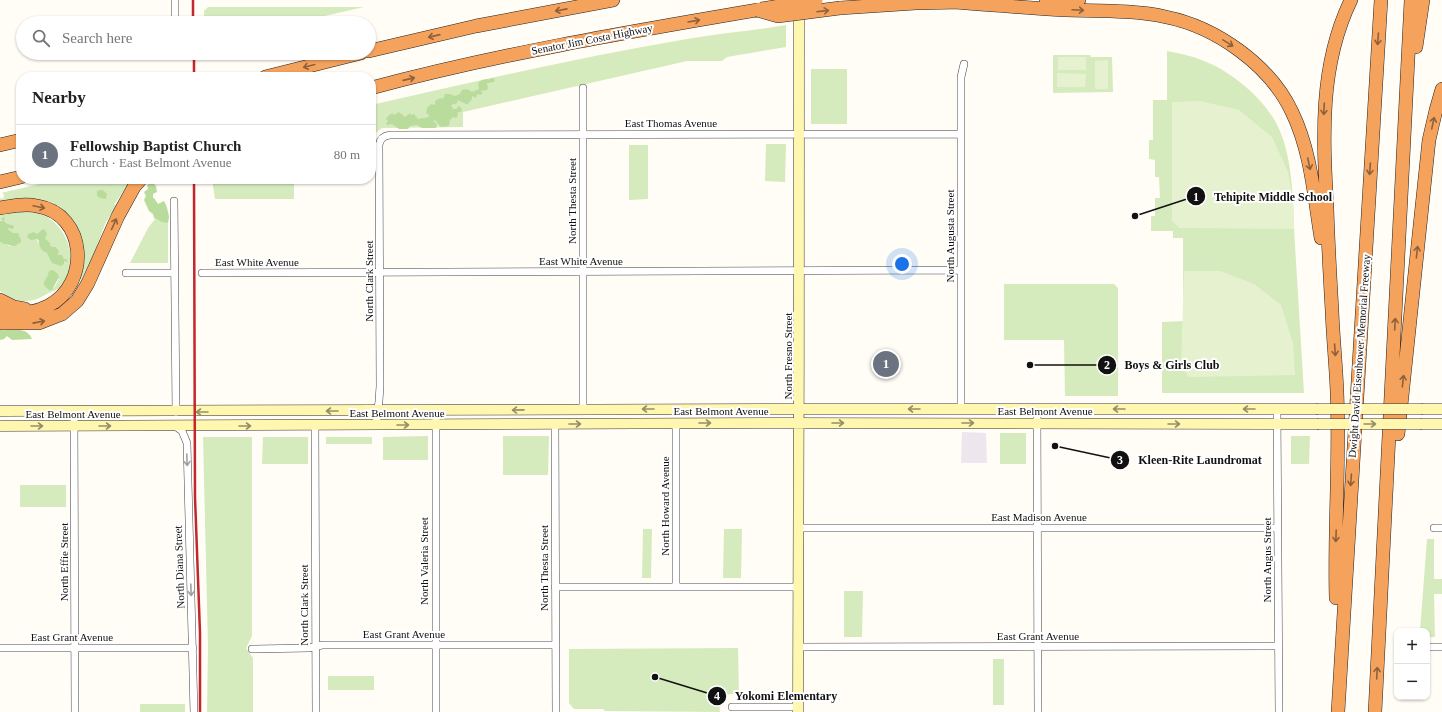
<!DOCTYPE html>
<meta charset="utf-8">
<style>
body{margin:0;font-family:"Times New Roman",serif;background:#f6f6f6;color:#222}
.controls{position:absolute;right:12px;bottom:12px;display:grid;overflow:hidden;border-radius:8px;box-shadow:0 1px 3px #0004}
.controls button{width:36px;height:36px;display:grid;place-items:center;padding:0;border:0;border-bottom:1px solid #e0e0e0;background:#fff;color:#222;font:20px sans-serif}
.you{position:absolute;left:902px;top:264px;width:14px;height:14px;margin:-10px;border:3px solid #fff;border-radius:50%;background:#1a73e8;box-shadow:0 0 0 6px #1a73e833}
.badge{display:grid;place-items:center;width:26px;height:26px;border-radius:50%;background:#db2777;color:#fff;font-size:13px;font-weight:700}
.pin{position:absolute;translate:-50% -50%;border:2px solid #fff;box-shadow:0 1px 4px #0006}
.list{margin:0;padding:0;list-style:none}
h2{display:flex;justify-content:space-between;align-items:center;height:52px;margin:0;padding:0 16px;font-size:17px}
h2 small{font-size:13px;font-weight:400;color:#767676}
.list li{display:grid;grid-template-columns:26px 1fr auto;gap:12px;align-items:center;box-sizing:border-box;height:60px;padding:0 16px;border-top:1px solid #e0e0e0}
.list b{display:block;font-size:15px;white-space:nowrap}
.list p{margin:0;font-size:13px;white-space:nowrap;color:#767676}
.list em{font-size:13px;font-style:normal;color:#767676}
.icon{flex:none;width:22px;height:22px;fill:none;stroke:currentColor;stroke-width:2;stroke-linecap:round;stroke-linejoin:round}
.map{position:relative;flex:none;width:1442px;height:712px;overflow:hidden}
.search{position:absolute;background:#fff;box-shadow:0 1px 3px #0004;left:16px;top:16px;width:360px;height:44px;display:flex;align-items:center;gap:10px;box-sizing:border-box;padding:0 14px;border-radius:22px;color:#767676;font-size:15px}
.panel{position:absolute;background:#fff;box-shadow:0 1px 3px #0004;left:16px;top:72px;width:360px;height:112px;border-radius:16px}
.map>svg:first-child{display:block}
</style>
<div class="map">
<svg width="1442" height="712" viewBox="0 0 1442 712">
<rect width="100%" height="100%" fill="#fffdf5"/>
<path fill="#eee6ef" d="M962,432L986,433L987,463H961Z"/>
<path fill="#d5ebbd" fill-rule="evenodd" d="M208,7H364L294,23H204V11Z
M786,25V47L727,57L722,61H687L463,112V127L382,128C376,132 371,137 371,144V105C476,81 581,57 687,39C720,33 753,31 786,25Z
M1167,51C1179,53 1192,56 1204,61C1233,72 1267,101 1279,129C1294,161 1293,210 1295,245C1298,294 1301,344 1304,393H1162V322L1183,321V238H1173V231H1151V216H1155V198H1160L1159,177H1155V160L1149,159V140H1153V100H1167Z
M1053,55H1090L1091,57H1112L1113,92L1053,93Z
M811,69H847V124H811Z
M766,144H786L785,182L765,181Z
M629,145H648V199L629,200Z
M61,179H89L88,181L90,184L93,183L92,179H105L108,181L110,179H132L130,182L129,181V183L116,202L114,204L116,205L105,224L95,251L82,280L79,278L70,220L0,203V198L3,199L4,196L3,193H1Z
M212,179H294V199H215Z
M10,212C21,212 33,211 43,215C70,227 81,267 59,288C55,291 50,292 45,295C29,305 15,302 0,291V242L10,246L13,233L8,229L13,225L8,224L3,220L0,221V214ZM45,236V238L50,243V246L56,247L59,251L58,255L64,259H66L67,262L47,253L36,239ZM49,273L59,279L54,288L47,277Z
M155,219L168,223V263H130L148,228Z
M1004,284H1114L1118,288V396H1065L1064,340H1004Z
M1000,433H1026V464H1000Z
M428,436V460H383V437Z
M503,436H549L548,475H503Z
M1291,436H1310L1309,464H1291Z
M203,437H252V636L246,648L253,658V712H207L208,647Z
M263,437H308V464H262Z
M326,437H372V444H326Z
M20,485H66V507H20Z
M643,529H652L651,578H642Z
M724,529H742L741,578H723Z
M1427,539H1434V579H1442V594H1434L1435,637H1427V631H1420Z
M844,591H863L862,637H844Z
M738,648L739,695C726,691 718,699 720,712L605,711L603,709H574L569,703V649Z
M993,659H1004V705H993Z
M328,676H374V690H328Z
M140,704H185V712H140Z"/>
<path fill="#b9dc9c" d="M491,78L495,79L494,82L487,83L488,89L484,91L482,90L481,92L483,93L480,95L477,94L476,98L472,96V99L468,104H466L458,100L457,103L451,105L453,109H457L458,106L460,107L462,109L461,112H458L457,118L453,117L450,120L449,126L441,127L435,120L433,121L437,124L436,128H422L417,125L410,126L408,129H399L392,124L387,125L386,123L388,121L386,119L388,116L392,113L394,115L399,112L405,117L410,113L411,115L414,114L418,119L429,117V115L426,113L427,108L431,104L435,105V101L440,98L443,99L445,94H450L455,96L460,94L462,90L467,89L472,92L479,89L478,83L482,80L488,79L489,80Z
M152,179L157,180L153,183L156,186L157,192L153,194V198H154L158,204L164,201C167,206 168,211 169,217L168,223L162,222L154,218L153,214L149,211L144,200L146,196L144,192L148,189L147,185L151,183Z
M100,190H103L107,194L106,199L100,198L97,196V191Z
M4,217L5,218L4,221L8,224L13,225L14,228L12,229L9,228L8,229L13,233H18L21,240V242L15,246L4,244L0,242V221H3L1,219Z
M43,229L45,230L47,234L45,238L50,243V246L56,247L59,251L58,255H62L64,259H66L68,261L67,262L64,261V264L61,266L52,263L47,253C41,251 39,246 39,241L37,239L31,240L27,237L28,234L34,232L37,234Z
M53,270L57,273L59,277L52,290H49L44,285V282L47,277L49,271Z
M0,330C11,331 27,326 32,339L12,340L7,336L4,339L0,340Z"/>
<path fill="#e6f2cf" d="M1058,57H1086V70H1058Z
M1108,60V89H1095V61Z
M1057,73L1086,74L1085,87H1057Z
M1200,101L1239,110L1272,137L1288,172L1293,202L1294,229L1179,228L1172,221V102Z
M1184,271H1220L1254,284L1281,305L1293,343L1295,375L1189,377L1181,366Z"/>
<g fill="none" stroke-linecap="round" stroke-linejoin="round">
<defs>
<path id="minor" d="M175,23V0
M174,201L176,412
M126,273H175
M202,273L961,270
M583,409V88
M961,409V77L964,64
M1037,409L1038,712
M1277,409L1279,712
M436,411V712
M74,412L75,712
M555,424L556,712
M676,424V587
M315,425L316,712
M376,425L379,401L380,386L379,145C380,139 383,136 390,135L961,134
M175,426L182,431L187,443L194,712
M799,528H1278
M1434,528H1442
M555,587H798
M798,647L1278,646
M1429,647H1442
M0,648H193
M252,649L309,648L322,645H556
M732,707H798"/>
<path id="secondary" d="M1423,409H1442
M0,411L785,409H1316
M1422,424H1442
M0,426L785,423L1317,424
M798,712C798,477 800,241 799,6"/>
<path id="motorway" d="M1046,1L1079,0
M955,2C992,5 1029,8 1066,10C1097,11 1136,10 1166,17C1216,27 1270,65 1292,112C1311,151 1314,196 1321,238
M840,8L916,3L962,2
M1416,47L1423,0
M369,51L476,26L613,0
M265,77L361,53
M371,88C498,54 628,32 757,10
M0,145L21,140
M0,182L21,177
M0,208C12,206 25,203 37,206C87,214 91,284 48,306C33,314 17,313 0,314
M0,300L14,307L25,309
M0,323H39L62,314L77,301L88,283L118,216L134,187L141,179
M1398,434L1429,140L1436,110L1442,89
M1336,598C1334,529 1340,461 1337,392C1336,365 1333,338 1332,311C1330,276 1328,242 1327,208C1323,137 1319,66 1351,0
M1338,712L1381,0
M1375,712L1411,0"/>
</defs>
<use href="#minor" stroke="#444" stroke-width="8"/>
<use href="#secondary" stroke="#333" stroke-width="11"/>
<use href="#motorway" stroke="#222" stroke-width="14"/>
<use href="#minor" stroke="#fff" stroke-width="7"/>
<use href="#secondary" stroke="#fff6b0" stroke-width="10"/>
<use href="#motorway" stroke="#f5a25d" stroke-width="13"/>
<path stroke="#c4262e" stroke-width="2.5" d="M193,0V23
M194,53V77
M194,179L195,497L200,633V712"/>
<defs>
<path id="secondary-bridge" d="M1316,409H1423
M1317,424H1422"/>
<path id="motorway-bridge" d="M761,9L816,0
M757,10L778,16L840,8"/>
</defs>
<use href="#secondary-bridge" stroke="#333" stroke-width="11" stroke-linecap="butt"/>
<use href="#motorway-bridge" stroke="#222" stroke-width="14" stroke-linecap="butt"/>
<use href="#secondary-bridge" stroke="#fff6b0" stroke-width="10"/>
<use href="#motorway-bridge" stroke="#f5a25d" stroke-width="13"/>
</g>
<defs><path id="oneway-shaft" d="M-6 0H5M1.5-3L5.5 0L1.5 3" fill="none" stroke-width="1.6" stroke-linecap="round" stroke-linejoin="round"/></defs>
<g stroke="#8e613b">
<use href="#oneway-shaft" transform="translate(561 10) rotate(169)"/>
<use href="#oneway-shaft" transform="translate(1078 10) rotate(3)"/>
<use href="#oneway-shaft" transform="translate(823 11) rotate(-7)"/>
<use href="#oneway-shaft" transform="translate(694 21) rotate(-10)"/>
<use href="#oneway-shaft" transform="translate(434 36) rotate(167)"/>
<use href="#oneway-shaft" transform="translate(1378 39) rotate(94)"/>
<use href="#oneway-shaft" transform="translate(1228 43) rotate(31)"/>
<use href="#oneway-shaft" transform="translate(309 66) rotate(166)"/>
<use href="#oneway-shaft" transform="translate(409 79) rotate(-13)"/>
<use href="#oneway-shaft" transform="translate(1324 109) rotate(93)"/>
<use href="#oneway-shaft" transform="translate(1433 123) rotate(-78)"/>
<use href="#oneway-shaft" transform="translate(1309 164) rotate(78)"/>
<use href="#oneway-shaft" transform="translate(1370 169) rotate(94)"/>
<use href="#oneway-shaft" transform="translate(39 207) rotate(12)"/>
<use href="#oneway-shaft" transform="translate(114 224) rotate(-66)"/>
<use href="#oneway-shaft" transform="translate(1417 252) rotate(-84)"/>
<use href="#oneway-shaft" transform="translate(39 322) rotate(-11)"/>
<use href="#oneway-shaft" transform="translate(1395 324) rotate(-87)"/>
<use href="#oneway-shaft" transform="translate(1335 350) rotate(86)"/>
<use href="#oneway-shaft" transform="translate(1403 381) rotate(-84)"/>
<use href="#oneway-shaft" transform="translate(1351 480) rotate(94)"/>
<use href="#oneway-shaft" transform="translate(1336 536) rotate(92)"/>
<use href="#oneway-shaft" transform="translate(1377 673) rotate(-87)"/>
</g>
<g stroke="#948f68">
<use href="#oneway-shaft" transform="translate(648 409) rotate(180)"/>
<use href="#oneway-shaft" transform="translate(914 409) rotate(180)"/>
<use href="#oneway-shaft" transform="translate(1119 409) rotate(-180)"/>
<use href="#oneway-shaft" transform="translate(1249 409) rotate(-180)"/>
<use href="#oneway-shaft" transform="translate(518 410) rotate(179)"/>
<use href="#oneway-shaft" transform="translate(332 411) rotate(180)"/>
<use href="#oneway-shaft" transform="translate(202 412) rotate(180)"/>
<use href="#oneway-shaft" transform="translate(705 423)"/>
<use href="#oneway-shaft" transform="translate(838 423)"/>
<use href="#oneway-shaft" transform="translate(968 423)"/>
<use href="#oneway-shaft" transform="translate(575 424)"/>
<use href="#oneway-shaft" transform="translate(1174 424)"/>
<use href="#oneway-shaft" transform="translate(1370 424)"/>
<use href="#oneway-shaft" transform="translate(403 425)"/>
<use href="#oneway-shaft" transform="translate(37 426)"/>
<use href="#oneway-shaft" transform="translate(105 426)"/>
<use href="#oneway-shaft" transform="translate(245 426)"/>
</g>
<g stroke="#a0a0a0">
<use href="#oneway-shaft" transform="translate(187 460) rotate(88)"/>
<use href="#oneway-shaft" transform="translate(191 590) rotate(88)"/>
</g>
<g text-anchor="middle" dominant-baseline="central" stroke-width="4" stroke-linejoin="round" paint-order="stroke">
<g font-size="11" fill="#111" stroke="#fff">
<text transform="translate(592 39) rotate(-11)">Senator Jim Costa Highway</text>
<text x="671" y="123">East Thomas Avenue</text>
<text transform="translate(572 201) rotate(-90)">North Thesta Street</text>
<text transform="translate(950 236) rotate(-90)">North Augusta Street</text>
<text x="581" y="261">East White Avenue</text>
<text x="257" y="262">East White Avenue</text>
<text transform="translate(369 281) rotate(-90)">North Clark Street</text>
<text transform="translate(788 356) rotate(-90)">North Fresno Street</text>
<text transform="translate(1359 356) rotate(-86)">Dwight David Eisenhower Memorial Freeway</text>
<text x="721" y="411">East Belmont Avenue</text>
<text x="1045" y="411">East Belmont Avenue</text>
<text x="397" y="413">East Belmont Avenue</text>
<text x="73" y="414">East Belmont Avenue</text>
<text transform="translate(665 506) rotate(-90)">North Howard Avenue</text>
<text x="1039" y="517">East Madison Avenue</text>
<text transform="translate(1267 560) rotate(-90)">North Angus Street</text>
<text transform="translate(424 561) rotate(-90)">North Valeria Street</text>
<text transform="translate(64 562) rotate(-90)">North Effie Street</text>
<text transform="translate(179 567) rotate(-92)">North Diana Street</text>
<text transform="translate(544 568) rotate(-90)">North Thesta Street</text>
<text transform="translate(304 605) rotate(-90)">North Clark Street</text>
<text x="404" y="634">East Grant Avenue</text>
<text x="1038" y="636">East Grant Avenue</text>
<text x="72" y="637">East Grant Avenue</text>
</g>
</g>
<path fill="none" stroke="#111" stroke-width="1.5" d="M1135 216L1196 196M1030 365L1107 365M1055 446L1120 460M655 677L717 696"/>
<g fill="#111" stroke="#fff" stroke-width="1.5">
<circle cx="1135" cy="216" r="4"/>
<circle cx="1030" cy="365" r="4"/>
<circle cx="1055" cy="446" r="4"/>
<circle cx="655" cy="677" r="4"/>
<circle cx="1196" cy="196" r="10"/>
<circle cx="1107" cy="365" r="10"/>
<circle cx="1120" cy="460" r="10"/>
<circle cx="717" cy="696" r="10"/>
</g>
<g font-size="12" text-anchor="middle" font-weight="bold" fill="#fff">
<text x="1196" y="201">1</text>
<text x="1107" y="369">2</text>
<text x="1120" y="464">3</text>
<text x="717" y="700">4</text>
</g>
<g font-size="12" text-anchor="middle" font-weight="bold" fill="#111" stroke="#fff" stroke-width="4" stroke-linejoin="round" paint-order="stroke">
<text x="1273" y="201">Tehipite Middle School</text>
<text x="1172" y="369">Boys &amp; Girls Club</text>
<text x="1200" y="464">Kleen-Rite Laundromat</text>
<text x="786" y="700">Yokomi Elementary</text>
</g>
</svg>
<div class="controls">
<button>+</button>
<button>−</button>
</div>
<div class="you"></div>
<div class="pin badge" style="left:886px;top:364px;background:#6b7280">1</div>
<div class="search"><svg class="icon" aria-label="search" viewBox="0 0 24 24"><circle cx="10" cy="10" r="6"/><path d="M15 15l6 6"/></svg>Search here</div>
<section class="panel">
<h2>Nearby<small></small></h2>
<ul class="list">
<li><span class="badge" style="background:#6b7280">1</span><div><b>Fellowship Baptist Church</b><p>Church · East Belmont Avenue</p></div><em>80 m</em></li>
</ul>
</section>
</div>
